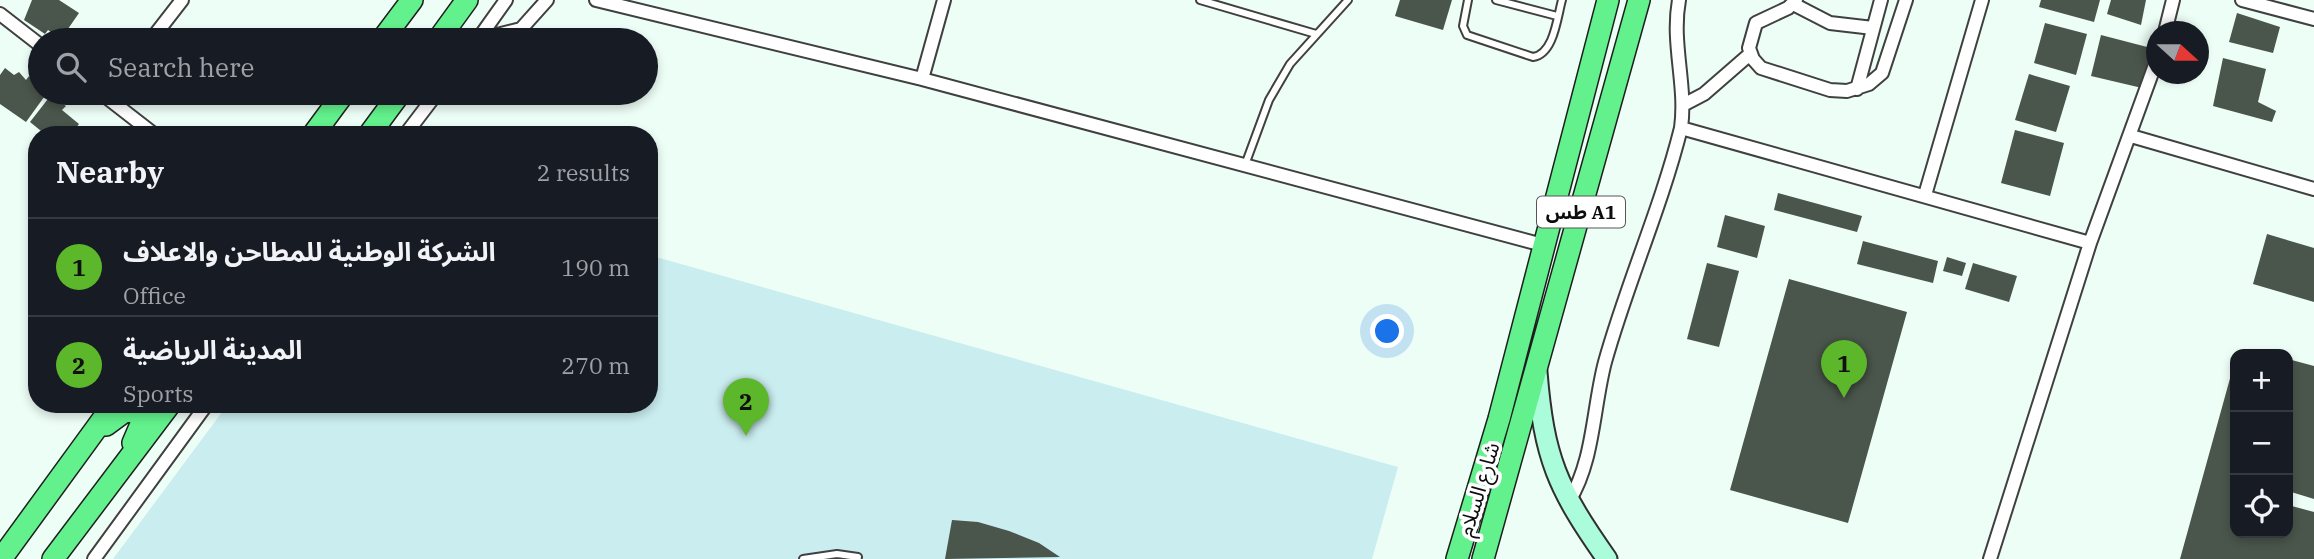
<!DOCTYPE html>
<meta charset="utf-8">
<style>
body{margin:0;font-family:"IBM Plex Serif","Noto Sans Arabic",serif;background:#20242c;color:#f1f3f6}
.controls{position:absolute;right:21px;bottom:21px;display:grid;overflow:hidden;border-radius:14px;box-shadow:0 4px 10px #0003}
.controls button{width:63px;height:63px;display:grid;place-items:center;padding:0;border:0;border-bottom:2px solid #363941;background:#171b24;color:#f1f3f6;font:35px sans-serif}
.compass{position:absolute;left:2146px;top:21px;width:63px;height:63px;border-radius:50%;background:#171b24;box-shadow:0 4px 10px #0003;rotate:111deg}
.you{position:absolute;left:1388px;top:332px;width:24px;height:24px;margin:-18px;border:5px solid #fff;border-radius:50%;background:#1a73e8;box-shadow:0 0 0 10px #1a73e833}
.badge{display:grid;place-items:center;width:46px;height:46px;border-radius:50%;background:#5cb72a;color:#111;font-size:23px;font-weight:700}
.pin{position:absolute;translate:-50% -58px;filter:drop-shadow(0 2px 4px #0008)}
.pin::after{content:'';position:absolute;top:37px;width:24px;height:21px;background:inherit;clip-path:polygon(0 0,100% 0,50% 100%)}
.list{margin:0;padding:0;list-style:none}
h2{display:flex;justify-content:space-between;align-items:center;height:91px;margin:0;padding:0 28px;font-size:30px}
h2 small{font-size:23px;font-weight:400;color:#9ea1a6}
.list li{display:grid;grid-template-columns:46px 1fr auto;gap:21px;align-items:center;box-sizing:border-box;height:98px;padding:0 28px;border-top:2px solid #363941}
.list b{display:block;font-size:26px;white-space:nowrap}
.list p{margin:0;font-size:23px;white-space:nowrap;color:#9ea1a6}
.list em{font-size:23px;font-style:normal;color:#9ea1a6}
.icon{flex:none;width:38px;height:38px;fill:none;stroke:currentColor;stroke-width:2;stroke-linecap:round;stroke-linejoin:round}
.map{position:relative;flex:none;width:2314px;height:559px;overflow:hidden}
.search{position:absolute;background:#171b24;box-shadow:0 4px 10px #0003;left:28px;top:28px;width:630px;height:77px;display:flex;align-items:center;gap:18px;box-sizing:border-box;padding:0 24px;border-radius:38px;color:#9ea1a6;font-size:26px}
.panel{position:absolute;background:#171b24;box-shadow:0 4px 10px #0003;left:28px;top:126px;width:630px;height:287px;border-radius:28px}
.map>svg:first-child{display:block}
</style>
<div class="map">
<svg width="2314" height="559" viewBox="0 0 2314 559">
<rect width="100%" height="100%" fill="#edfef6"/>
<path fill="#caedef" d="M649,255L1398,467L1372,559H113L228,404H649Z"/>
<path fill="#4a554b" d="M32,0H59L79,13L61,39L48,30L45,34L24,20Z
M1400,0H1452L1443,30L1395,16Z
M2041,0H2100L2094,22L2039,7Z
M2111,0H2146L2141,25L2107,14Z
M2237,13L2280,27L2273,53L2229,42Z
M2045,23L2087,34L2076,75L2034,63Z
M2101,35L2151,48L2142,88L2091,76Z
M2223,58L2266,69L2258,102L2276,111L2272,122L2213,106Z
M5,68L14,75L19,72L26,80L29,76L33,81L37,78L40,81V93H47L26,122L0,104V75Z
M2029,74L2070,86L2056,132L2015,120Z
M51,95L66,106L62,110L79,124L71,135H46L30,122Z
M2015,130L2064,143L2050,196L2001,183Z
M1778,193L1862,216L1857,232L1774,210Z
M1725,215L1765,226L1757,258L1717,247Z
M2267,234L2314,248V302L2253,284Z
M1863,241L1938,261L1933,283L1857,264Z
M1947,257L1966,263L1962,276L1943,271Z
M1707,263L1739,271L1719,347L1687,339Z
M1973,263L2017,276L2009,302L1965,289Z
M1789,279L1907,312L1848,523L1730,490Z
M2288,359L2314,366V499L2288,491Z
M2234,364L2235,533H2288V505L2314,512V559H2180Z
M952,520L978,522L1009,531L1039,543L1060,557L945,559Z"/>
<g fill="none" stroke-linecap="round" stroke-linejoin="round">
<defs>
<path id="service" d="M1200,0L1316,34
M1468,0L1463,26L1467,35L1533,57C1554,54 1557,18 1562,0
M1496,0L1557,16
M1245,165L1269,100L1290,64L1348,0
M803,559L837,554L858,557"/>
<path id="minor" d="M596,0L922,79L1543,245
M1796,0L1788,8L1756,23L1749,48L1753,59L1761,68L1830,90L1847,91L1869,84L1882,73L1906,0
M2242,0L2314,19
M1793,4L1830,23L1873,28
M0,14L40,45
M2165,32L2173,0
M479,38L506,0
M151,40L182,0
M477,40L521,29L547,0
M922,79L944,0
M1857,89L1881,0
M101,93L155,135
M1683,105L1704,94L1750,54
M1681,128L2090,243
M405,135L437,93
M2131,136L2314,189
M1925,195L1982,0
M1569,501C1594,461 1593,407 1605,362C1627,283 1661,208 1681,128C1687,85 1671,44 1679,0
M94,559L207,404
M1990,559L2090,243L2156,62"/>
<path id="secondary" d="M1537,372C1544,458 1557,488 1607,559"/>
<path id="trunk" d="M382,40L412,0
M438,40L467,0
M313,135L344,93
M369,135L400,93
M106,425L125,411L138,412L142,422L133,443
M1,559L114,404
M53,559L170,404
M1457,559L1499,419L1608,0
M1483,559L1639,0"/>
</defs>
<use href="#service" stroke="#404040" stroke-width="10"/>
<use href="#minor" stroke="#404040" stroke-width="16"/>
<use href="#secondary" stroke="#2f2f2f" stroke-width="23"/>
<use href="#trunk" stroke="#1e1e1e" stroke-width="24"/>
<use href="#service" stroke="#fff" stroke-width="6"/>
<use href="#minor" stroke="#fff" stroke-width="12"/>
<use href="#secondary" stroke="#abfcda" stroke-width="19"/>
<use href="#trunk" stroke="#62f18c" stroke-width="21"/>
</g>
<g text-anchor="middle" dominant-baseline="central" stroke-width="7" stroke-linejoin="round" paint-order="stroke">
<rect fill="#fff" stroke="#565656" stroke-width="2" x="1537" y="196.5" width="88" height="31" rx="5"/>
<g font-size="19" font-weight="bold" fill="#0d0d0d">
<text x="1581" y="212">طس A1</text>
</g>
<g font-size="21" fill="#0d0d0d" stroke="#fff">
<text transform="translate(1478 489) rotate(-73)">شارع السلام</text>
</g>
</g>
</svg>
<div class="controls">
<button>+</button>
<button>−</button>
<button><svg class="icon" aria-label="locate" viewBox="0 0 24 24"><circle cx="12" cy="12" r="6"/><path d="M12 2v4M12 18v4M2 12h4M18 12h4"/></svg></button>
</div>
<svg class="compass" viewBox="-18 -18 36 36"><path d="M0-13l5 13h-10z" fill="#e53935"/><path d="M0 13l5-13h-10z" fill="#9ea1a6"/></svg>
<div class="you"></div>
<div class="pin badge" style="left:1844px;top:398px">1</div>
<div class="pin badge" style="left:746px;top:436px">2</div>
<div class="search"><svg class="icon" aria-label="search" viewBox="0 0 24 24"><circle cx="10" cy="10" r="6"/><path d="M15 15l6 6"/></svg>Search here</div>
<section class="panel">
<h2>Nearby<small>2 results</small></h2>
<ul class="list">
<li><span class="badge">1</span><div><b>الشركة الوطنية للمطاحن والاعلاف</b><p>Office</p></div><em>190 m</em></li>
<li><span class="badge">2</span><div><b>المدينة الرياضية</b><p>Sports</p></div><em>270 m</em></li>
</ul>
</section>
</div>
